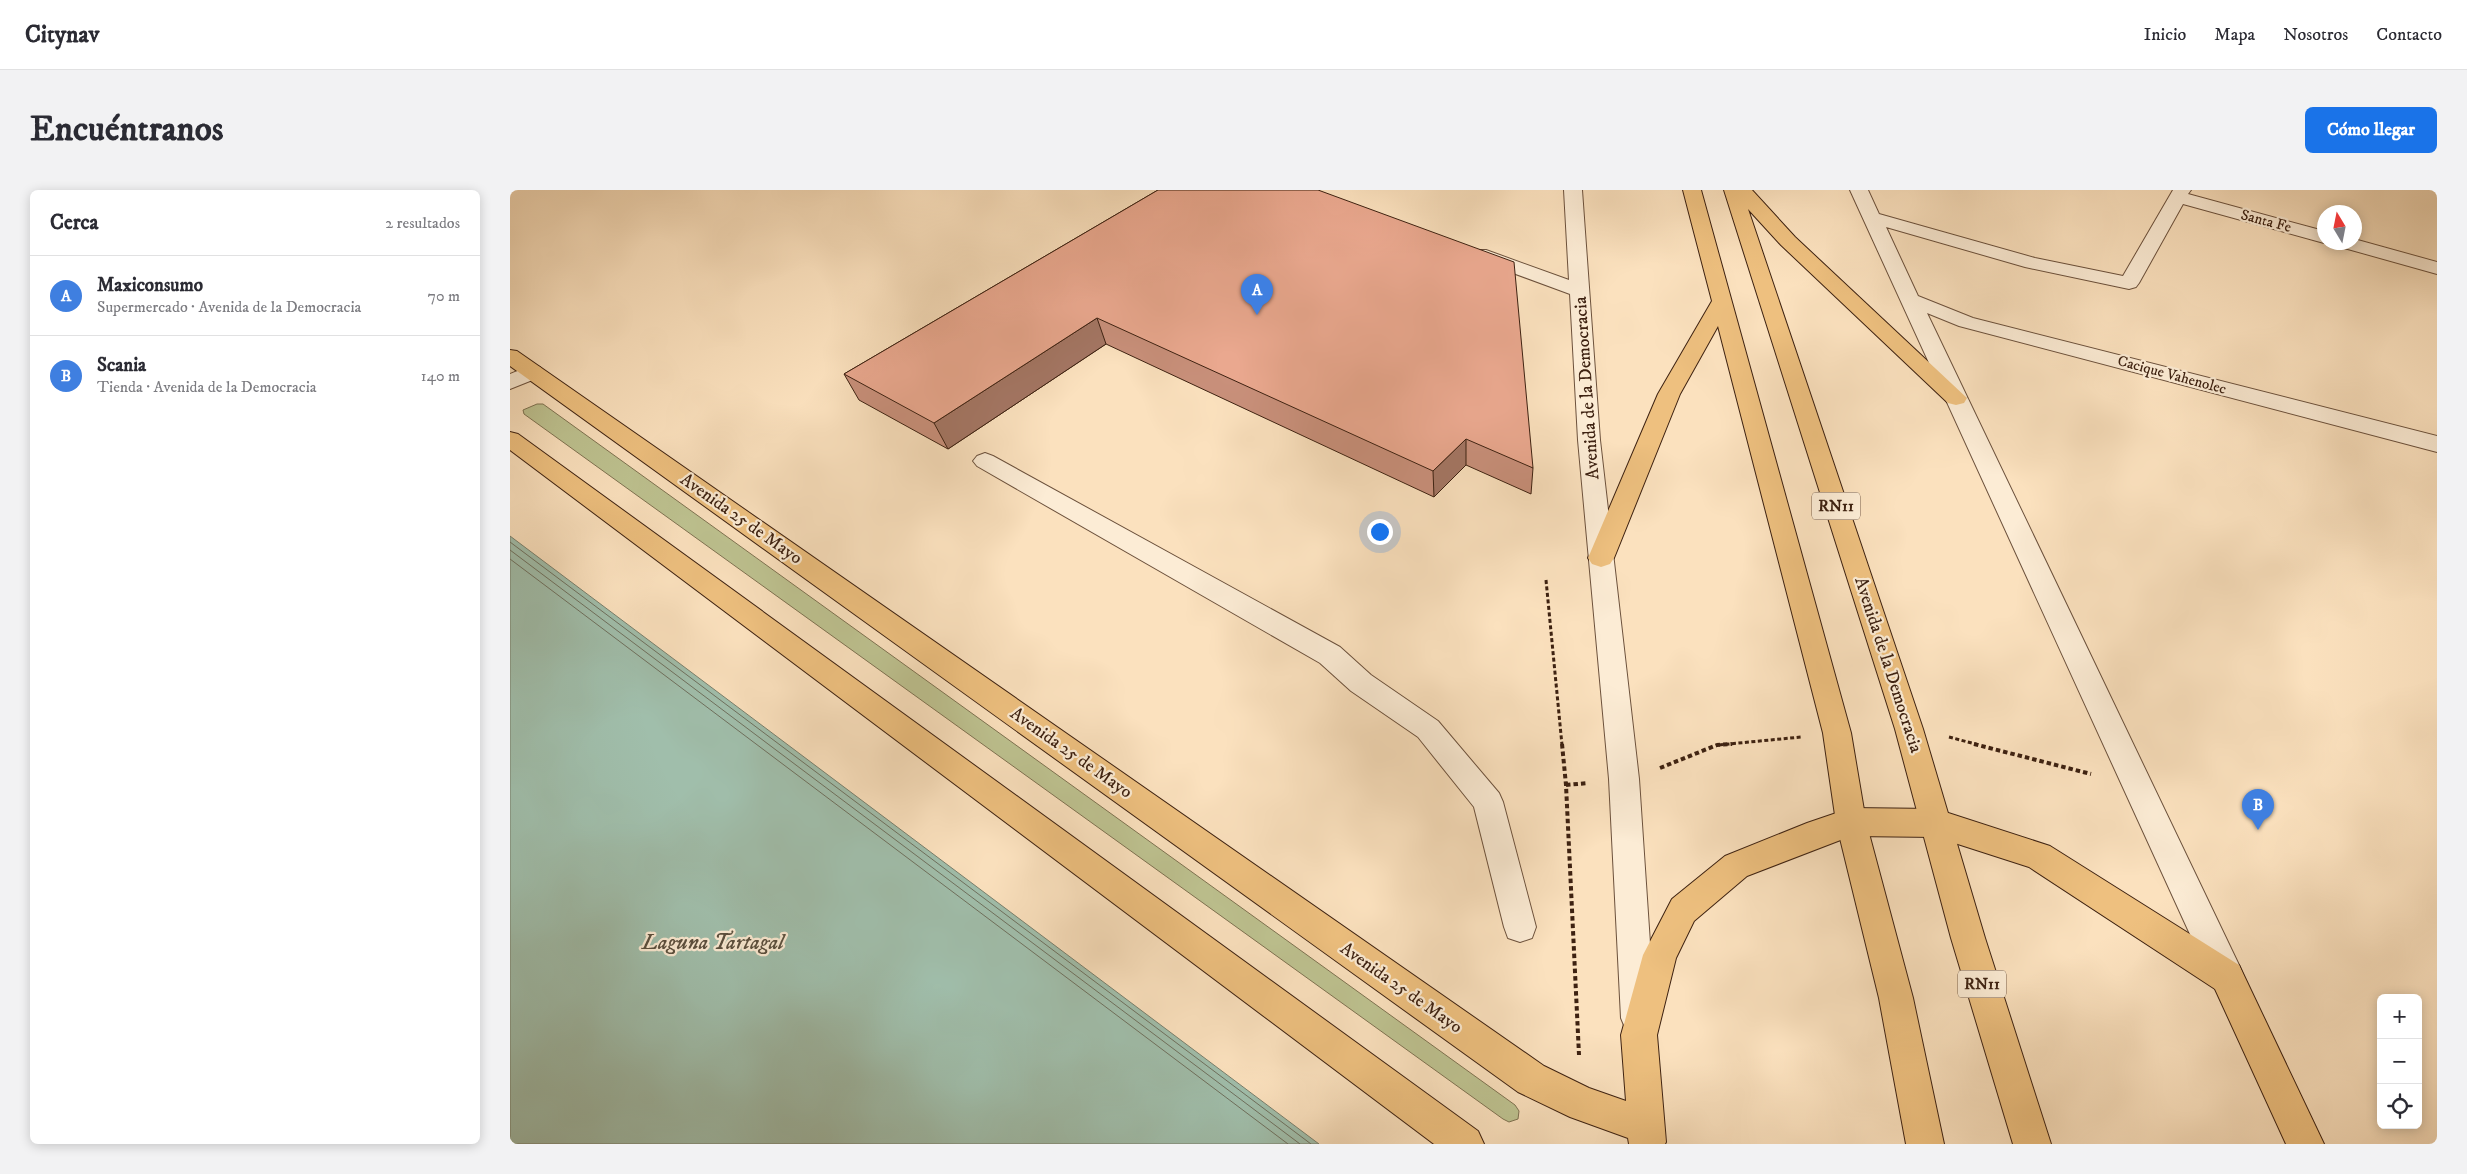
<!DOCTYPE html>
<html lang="es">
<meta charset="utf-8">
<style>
body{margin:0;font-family:"IM FELL DW Pica",serif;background:#f2f2f3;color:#2b2b33}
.controls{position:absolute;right:15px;bottom:15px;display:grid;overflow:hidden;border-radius:8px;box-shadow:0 2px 12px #0003}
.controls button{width:45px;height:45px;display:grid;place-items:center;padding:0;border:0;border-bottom:1px solid #e1e1e2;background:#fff;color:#2b2b33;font:25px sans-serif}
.compass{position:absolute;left:1807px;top:15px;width:45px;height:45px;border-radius:50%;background:#fff;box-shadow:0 2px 12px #0003;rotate:350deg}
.you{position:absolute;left:869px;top:341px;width:18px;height:18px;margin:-12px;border:4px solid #fff;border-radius:50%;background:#1a73e8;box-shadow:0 0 0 8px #1a73e833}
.badge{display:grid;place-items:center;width:32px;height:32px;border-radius:50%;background:#1a73e8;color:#fff;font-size:16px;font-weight:700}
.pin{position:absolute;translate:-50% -41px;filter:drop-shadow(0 1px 2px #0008)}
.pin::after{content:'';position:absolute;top:26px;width:18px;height:15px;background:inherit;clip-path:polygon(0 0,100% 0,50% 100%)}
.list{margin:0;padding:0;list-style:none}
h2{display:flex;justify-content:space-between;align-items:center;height:65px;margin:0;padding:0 20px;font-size:21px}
h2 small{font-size:16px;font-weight:400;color:#7c7c81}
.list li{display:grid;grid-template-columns:32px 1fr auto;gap:15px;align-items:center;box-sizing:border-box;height:80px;padding:0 20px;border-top:1px solid #e1e1e2}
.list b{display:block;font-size:19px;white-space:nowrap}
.list p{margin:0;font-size:16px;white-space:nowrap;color:#7c7c81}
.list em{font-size:16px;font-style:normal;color:#7c7c81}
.icon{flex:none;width:28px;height:28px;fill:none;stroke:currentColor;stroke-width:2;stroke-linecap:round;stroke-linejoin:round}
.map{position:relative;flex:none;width:1927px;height:954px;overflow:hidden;border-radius:8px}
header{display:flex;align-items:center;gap:30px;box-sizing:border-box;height:70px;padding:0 25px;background:#fff;border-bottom:1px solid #e1e1e2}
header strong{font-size:24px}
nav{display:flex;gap:28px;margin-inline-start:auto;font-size:18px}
.intro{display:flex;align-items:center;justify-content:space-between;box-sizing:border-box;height:120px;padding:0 30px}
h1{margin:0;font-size:35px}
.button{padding:12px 22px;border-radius:8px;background:#1a73e8;color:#fff;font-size:18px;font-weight:700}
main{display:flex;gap:30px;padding:0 30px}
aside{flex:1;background:#fff;border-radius:8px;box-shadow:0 2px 12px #0003}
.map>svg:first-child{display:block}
</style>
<header>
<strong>Citynav</strong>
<nav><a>Inicio</a><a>Mapa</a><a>Nosotros</a><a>Contacto</a></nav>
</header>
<div class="intro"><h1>Encuéntranos</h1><a class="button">Cómo llegar</a></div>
<main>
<aside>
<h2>Cerca<small>2 resultados</small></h2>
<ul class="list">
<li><span class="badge" style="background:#3f7fe0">A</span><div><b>Maxiconsumo</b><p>Supermercado · Avenida de la Democracia</p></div><em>70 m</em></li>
<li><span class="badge" style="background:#3f7fe0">B</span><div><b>Scania</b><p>Tienda · Avenida de la Democracia</p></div><em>140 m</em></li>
</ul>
</aside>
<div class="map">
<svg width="1927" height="954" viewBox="0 0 1927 954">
<rect width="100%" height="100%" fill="#fbe1be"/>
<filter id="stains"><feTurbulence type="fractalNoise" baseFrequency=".004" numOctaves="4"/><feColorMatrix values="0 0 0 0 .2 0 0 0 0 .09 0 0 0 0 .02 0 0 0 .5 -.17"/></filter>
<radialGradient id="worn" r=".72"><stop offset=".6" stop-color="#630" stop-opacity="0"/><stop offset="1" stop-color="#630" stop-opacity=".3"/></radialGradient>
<path fill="#bec391" stroke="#7e7251" d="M27,214H33L1005,915L1009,921L1008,929L999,932L993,929L14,224L13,220Z"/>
<path fill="#a0beab" stroke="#787f6d" d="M0,346L809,954H0Z"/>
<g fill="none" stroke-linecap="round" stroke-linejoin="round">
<path stroke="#6e705e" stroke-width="1" d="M0,352L801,954
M0,360L790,954
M0,369L778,954"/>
<defs>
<path id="minor" d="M1054,0H1072L1090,250L1129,589L1145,828L1140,840L1128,845L1116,840L1111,828L1099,589L1068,250L1060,104L962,68L960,64L962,60H976L1059,90Z
M1340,0H1358L1369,24L1525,68L1613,86L1663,0H1681L1678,4L1814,41V53L1673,14L1629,93L1626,97L1619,99L1515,77L1376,37L1408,106L1463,128L1927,246V262L1449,136L1417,123L1729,775L1734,787L1729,799L1717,803L1705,799Z
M1844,49L1927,72V84L1827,56L1825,52H1844Z
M22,175L30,177L33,182L30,187L0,199V184Z
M475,263L483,266L830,457L861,485L928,531L989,603L993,612L1026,737L1022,748L1010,752L998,748L994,737L964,617L908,547L841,501L810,473L467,276L463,271L467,266Z"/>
<path id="major" d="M0,160L7,161L1034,876L1079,898L1116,911L1111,845L1133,765L1162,709L1215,666L1297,633L1341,618L1426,619L1540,656L1729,775L1814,954H1776L1705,799L1519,677L1426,647L1341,646L1237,686L1184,731L1166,768L1147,845L1156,952L1155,954H1119L1118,948L1060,927L1008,902L0,176Z
M0,242L8,244L968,941L974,954H924L0,260Z"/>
<path id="highway" d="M1173,0H1191L1341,543L1356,632L1403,808L1434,954H1396L1369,808L1326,632L1313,543L1208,136L1170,204L1104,368L1100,374L1091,377L1082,374L1078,368L1148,204L1202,111Z
M1214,0H1242L1285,47L1457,208L1454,213L1446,215L1438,213L1271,55L1238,19L1413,539L1475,748L1541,954H1503L1441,748L1385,539Z"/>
</defs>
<use href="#minor" stroke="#6c513c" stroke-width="2"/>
<use href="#major" stroke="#3d2111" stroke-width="2"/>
<use href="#highway" stroke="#3d2111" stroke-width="2"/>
<path stroke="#3d2111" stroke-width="3" stroke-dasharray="4 2.5" stroke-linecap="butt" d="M1036,390L1052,555
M1439,547L1469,555
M1209,555L1291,547"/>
<path stroke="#3d2111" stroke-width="4" stroke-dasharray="4.5 3" stroke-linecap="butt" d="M1052,554L1056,595L1069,865
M1464,554L1581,584
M1150,578L1207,555L1222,554
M1056,595L1078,593"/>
<use href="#minor" fill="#fcecd5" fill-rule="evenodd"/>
<use href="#major" fill="#eec07f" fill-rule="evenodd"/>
<use href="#highway" fill="#eec07f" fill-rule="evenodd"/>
</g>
<path fill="#c9907b" stroke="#3d2111" d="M648,0L1023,278L1021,304L956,275L924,307L596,154L438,259L349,210L334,184Z"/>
<path fill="#a47664" stroke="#3d2111" d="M587,128L596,154L438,259L424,233Z
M956,249V275L924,307L923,281Z"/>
<path fill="#eaa88f" stroke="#3d2111" d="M648,0H808L1004,72L1023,278L956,249L923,281L587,128L424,233L334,184Z"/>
<g text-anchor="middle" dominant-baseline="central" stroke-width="4.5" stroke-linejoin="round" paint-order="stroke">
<g font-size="15" fill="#3d2111" stroke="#fcecd5">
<text transform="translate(1756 31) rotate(15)">Santa Fe</text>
<text transform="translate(1662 185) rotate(15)">Cacique Vahenolec</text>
</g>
<g fill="#fcecd5" stroke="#765e4c" stroke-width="1">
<rect x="1302" y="302.5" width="48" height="27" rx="4"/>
<rect x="1448" y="780.5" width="48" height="27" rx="4"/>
</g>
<g font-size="16" font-weight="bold" fill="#3d2111">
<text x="1326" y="316">RN11</text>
<text x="1472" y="794">RN11</text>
</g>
<g font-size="18" fill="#3d2111" stroke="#fcecd5">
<text transform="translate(1077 198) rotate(-94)">Avenida de la Democracia</text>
<text transform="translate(231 329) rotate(35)">Avenida 25 de Mayo</text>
<text transform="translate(1378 475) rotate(72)">Avenida de la Democracia</text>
<text transform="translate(561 563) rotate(35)">Avenida 25 de Mayo</text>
<text transform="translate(891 798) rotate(35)">Avenida 25 de Mayo</text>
</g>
<g font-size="22" font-style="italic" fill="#5b503f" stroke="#fcecd5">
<text x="203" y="752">Laguna Tartagal</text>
</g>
</g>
<rect width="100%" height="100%" filter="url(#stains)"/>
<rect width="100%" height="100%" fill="url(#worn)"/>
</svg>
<div class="controls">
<button>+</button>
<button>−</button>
<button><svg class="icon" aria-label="locate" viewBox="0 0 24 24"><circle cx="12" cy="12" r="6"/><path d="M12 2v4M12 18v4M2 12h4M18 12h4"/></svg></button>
</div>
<svg class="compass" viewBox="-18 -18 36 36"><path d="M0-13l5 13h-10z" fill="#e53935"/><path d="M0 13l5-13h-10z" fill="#7c7c81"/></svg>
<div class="you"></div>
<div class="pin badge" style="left:747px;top:125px;background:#3f7fe0">A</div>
<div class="pin badge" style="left:1748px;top:640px;background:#3f7fe0">B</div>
</div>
</main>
